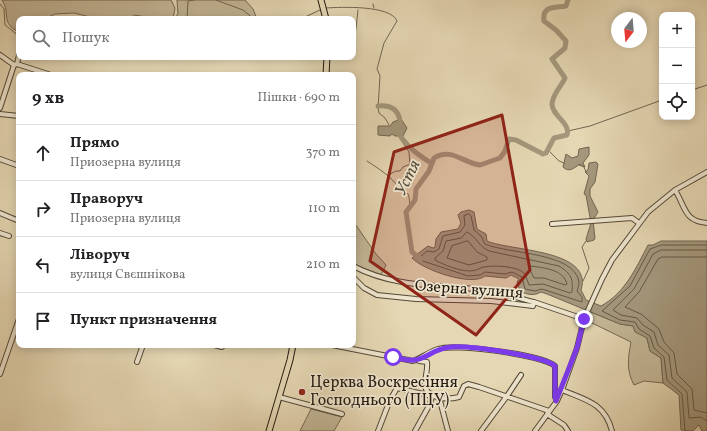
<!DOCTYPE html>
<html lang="uk">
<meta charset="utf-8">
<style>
body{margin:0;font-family:Vollkorn,serif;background:#f2f2f2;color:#202124}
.controls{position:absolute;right:12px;top:12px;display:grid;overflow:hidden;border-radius:8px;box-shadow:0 2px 10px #0003}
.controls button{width:36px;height:36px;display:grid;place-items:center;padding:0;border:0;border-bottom:1px solid #e0e0e0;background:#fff;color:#202124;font:20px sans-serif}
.compass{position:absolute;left:611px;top:12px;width:36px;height:36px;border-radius:50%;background:#fff;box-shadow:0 2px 10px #0003;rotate:196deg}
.stop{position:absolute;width:12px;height:12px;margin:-9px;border:3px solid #7c3aed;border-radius:50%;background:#fff}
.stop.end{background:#7c3aed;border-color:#fff;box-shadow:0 1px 4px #0008}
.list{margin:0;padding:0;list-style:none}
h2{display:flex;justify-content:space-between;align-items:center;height:52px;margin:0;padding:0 16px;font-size:17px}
h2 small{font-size:13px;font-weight:400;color:#757577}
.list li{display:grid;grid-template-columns:26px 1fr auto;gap:12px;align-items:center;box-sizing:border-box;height:56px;padding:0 16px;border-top:1px solid #e0e0e0}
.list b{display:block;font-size:15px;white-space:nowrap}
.list p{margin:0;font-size:13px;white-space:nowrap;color:#757577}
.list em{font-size:13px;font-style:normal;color:#757577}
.icon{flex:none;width:22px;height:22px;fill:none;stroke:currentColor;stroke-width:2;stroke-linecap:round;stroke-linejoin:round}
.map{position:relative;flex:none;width:707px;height:431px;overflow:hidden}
.search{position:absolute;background:#fff;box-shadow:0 2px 10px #0003;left:16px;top:16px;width:340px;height:44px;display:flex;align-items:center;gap:10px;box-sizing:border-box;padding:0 14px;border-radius:8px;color:#757577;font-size:15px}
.panel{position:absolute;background:#fff;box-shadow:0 2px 10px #0003;left:16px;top:72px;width:340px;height:276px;border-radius:8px}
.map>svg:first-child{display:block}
</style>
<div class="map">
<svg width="707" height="431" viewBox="0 0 707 431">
<rect width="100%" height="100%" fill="#e5d7b3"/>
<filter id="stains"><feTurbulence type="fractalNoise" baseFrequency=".005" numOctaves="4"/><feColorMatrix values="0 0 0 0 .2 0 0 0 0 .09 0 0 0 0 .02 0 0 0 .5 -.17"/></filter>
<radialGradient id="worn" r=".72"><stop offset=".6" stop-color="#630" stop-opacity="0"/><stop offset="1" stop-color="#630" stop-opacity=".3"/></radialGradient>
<path fill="#c4b797" stroke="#746854" d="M2,0H171L175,8L173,19H156L135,15L127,19H98L74,13L55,14L45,19H19V32C0,23 11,14 2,0Z
M177,0H245L253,9L257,19H174L178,14Z
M353,221L376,254L386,265L381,275L353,264Z
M591,312L620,324L633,326L647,338L650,351L661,358L663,383L644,381L634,385C626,370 628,358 631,342L588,321Z
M311,409L342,417L334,431H300Z"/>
<path fill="#a4977c" stroke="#716551" d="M401,119L407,128L403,136H395L392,134L390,136L378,135V126H390L393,122Z
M589,147V155L583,163L585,167L580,164C574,168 569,173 563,167L566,154L572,158L578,156L579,149Z
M596,162L598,164L595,182L590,189V196L598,212L593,220L595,238L594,240L587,242L586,239L591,223L586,195L584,194L589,176L585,172L588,170L589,163Z
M469,210L474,212L477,229L486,234L487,241C509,251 594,249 581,290L586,300L601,306C625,293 636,268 648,245H653L661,241H707V431H702L699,425L693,431L681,430L679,395L663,383L661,358L650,351L647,338L635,332L633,326L620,324L547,294L541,292C534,296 527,295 520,291L517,282L519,279L511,275L506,278L485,276C472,287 423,270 412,258L428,246L433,248L435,247L436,239L441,232L458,229L461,223L458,215L461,212Z"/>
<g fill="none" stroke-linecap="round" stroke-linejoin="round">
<path stroke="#645846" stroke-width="1" d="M469,214L471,216L474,230L481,236L485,244C507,254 575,252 579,282C579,285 578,288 577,291L582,297V302L542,289L535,291L525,289L522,277L512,272L505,274L485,272L480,275L468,276L420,260V257L427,251L434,252L439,249L443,236L460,232L465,225L464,216Z
M467,232C476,236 479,247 489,251L559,266C572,274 573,279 572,292L570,293L543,284L529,285L525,274C518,266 495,265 484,267C479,268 476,271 470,271C459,271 444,265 435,260V258L443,251L446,241L461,238Z
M468,241L477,252L487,257V260L469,265L447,258L452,246Z
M707,250H661L653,254L634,289L613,310L621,315L637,318L643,325L654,332L658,345L669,355L672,378L687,392L689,418L701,417L707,421
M707,257H662L658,259L639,292L625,307L641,314L659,329L664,342L674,353L677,374L692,389L694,410L707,413
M531,266C544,268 563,269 567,284L565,285L544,278H534L529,268Z
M685,431L682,394L667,380L664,357L654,348L650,336L639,329L635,322L620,320L602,311L630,286L650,249L661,245H707"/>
<path stroke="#716551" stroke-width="1" d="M216,0L243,10L254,19
M0,4L4,9L5,25L19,36
M373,4L374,8
M326,8C341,7 391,5 397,21L384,43L377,69L380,76L378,108L379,113L385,118L389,125
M187,19L188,1L194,0
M301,19L322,9
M356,29L358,10
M692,90L707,85
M568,131L590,126L662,100
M548,150L559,161L564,163
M367,161C379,169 391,176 399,188C401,191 405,190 407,193C410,195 409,202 410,205
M579,165L584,167L586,172
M388,175L396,171H400L403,167L410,164L409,152L399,137
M583,281L589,268L582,247L586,241"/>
<path stroke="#a4977c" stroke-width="5" d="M378,106C389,105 398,108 400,121C401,126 398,132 401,137C411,150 417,154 431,163
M421,259L412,252L406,212L415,200L416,189L429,171L434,158C451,147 463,163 480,165L500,158L505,151L509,139L516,140L543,154L546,153L554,138L567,135C571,123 552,116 552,104C553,93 561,87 565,78L552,59L565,48L566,41L556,30L544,21C542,5 555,8 566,6L568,0"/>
<defs>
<path id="minor" d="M0,55L14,65
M17,64L51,75
M17,64L19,55
M0,108L14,65L17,64
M0,114L19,116
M0,159L19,166
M675,190C686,208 684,221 707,223
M0,213L19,221
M552,224L632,218L639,223
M0,233L9,236
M353,266C395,288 440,285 486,290C502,292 518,298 534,302
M353,277L364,288L377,295L416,299L491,301L533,306L534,302L584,319
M214,345L222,347L224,345
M332,345L413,361C422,358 428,352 438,349C454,343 543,355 555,366V397L557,401
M419,361L427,362C428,370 425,376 425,384C425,399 448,400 459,397L463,388
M137,362L143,345
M0,374L19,319
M464,386L468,384L479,387L549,411
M562,390C586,400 605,403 612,431
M279,397L342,414
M439,397L448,431
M547,414L564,425L568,431
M378,431L390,400L397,388L432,396L430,404L415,431
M481,431L507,396L521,375
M535,431L557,401L562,390L577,348L584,319L602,279L612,260L648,212L675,190L707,172"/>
<path id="major" d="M321,0L326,19
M326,75L327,57
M269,431L290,360L293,345"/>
</defs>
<use href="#minor" stroke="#554939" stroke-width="6"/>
<use href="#major" stroke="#251a10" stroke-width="7"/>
<use href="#minor" stroke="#eee5ce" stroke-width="4"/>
<use href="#major" stroke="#e5d7b3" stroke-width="5"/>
</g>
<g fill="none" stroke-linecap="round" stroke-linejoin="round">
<path stroke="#7c3aed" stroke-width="5" d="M393,357C400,358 408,361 414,360C427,359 434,348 451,347C468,345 544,356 555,366V397L556,401L577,348L584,319"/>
</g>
<path fill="#8f2418" fill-opacity="0.2" stroke="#8f2418" stroke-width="3" stroke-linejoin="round" d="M502,115L530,270L476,335L370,261L394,152Z"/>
<circle fill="#8f2418" stroke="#eee5ce" stroke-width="1.5" cx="302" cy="392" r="4"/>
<g text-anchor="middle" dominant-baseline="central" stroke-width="3.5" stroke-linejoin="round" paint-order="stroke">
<g font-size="16" fill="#251a10" stroke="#eee5ce">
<text transform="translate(469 290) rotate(4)">Озерна вулиця</text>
</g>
<g font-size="16" fill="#251a10" stroke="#eee5ce" text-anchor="start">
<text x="310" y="383">Церква Воскресіння<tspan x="310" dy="18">Господнього (ПЦУ)</tspan></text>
</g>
<g font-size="17" font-style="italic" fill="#584c3b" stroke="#eee5ce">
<text transform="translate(408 178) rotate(-64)">Устя</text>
</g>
</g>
<rect width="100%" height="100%" filter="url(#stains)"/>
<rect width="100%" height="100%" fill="url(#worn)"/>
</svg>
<div class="controls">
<button>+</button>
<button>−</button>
<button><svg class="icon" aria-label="locate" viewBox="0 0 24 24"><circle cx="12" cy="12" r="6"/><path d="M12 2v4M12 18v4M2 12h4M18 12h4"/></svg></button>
</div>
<svg class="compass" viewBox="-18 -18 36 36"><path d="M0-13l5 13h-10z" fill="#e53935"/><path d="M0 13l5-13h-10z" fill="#757577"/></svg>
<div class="stop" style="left:393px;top:357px"></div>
<div class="stop end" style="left:584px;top:319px"></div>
<div class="search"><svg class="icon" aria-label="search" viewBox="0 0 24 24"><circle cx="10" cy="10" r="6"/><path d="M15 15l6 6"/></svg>Пошук</div>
<section class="panel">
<h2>9 хв<small>Пішки · 690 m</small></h2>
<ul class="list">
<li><svg class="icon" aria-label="ahead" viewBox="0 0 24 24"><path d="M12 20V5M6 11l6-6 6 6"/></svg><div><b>Прямо</b><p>Приозерна вулиця</p></div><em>370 m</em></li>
<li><svg class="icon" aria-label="right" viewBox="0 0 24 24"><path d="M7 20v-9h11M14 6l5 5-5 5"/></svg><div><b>Праворуч</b><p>Приозерна вулиця</p></div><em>110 m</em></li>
<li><svg class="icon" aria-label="left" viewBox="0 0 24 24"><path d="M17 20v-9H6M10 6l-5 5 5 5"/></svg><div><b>Ліворуч</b><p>вулиця Свєшнікова</p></div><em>210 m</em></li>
<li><svg class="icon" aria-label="arrive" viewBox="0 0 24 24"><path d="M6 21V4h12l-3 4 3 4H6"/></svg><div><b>Пункт призначення</b></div></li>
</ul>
</section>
</div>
